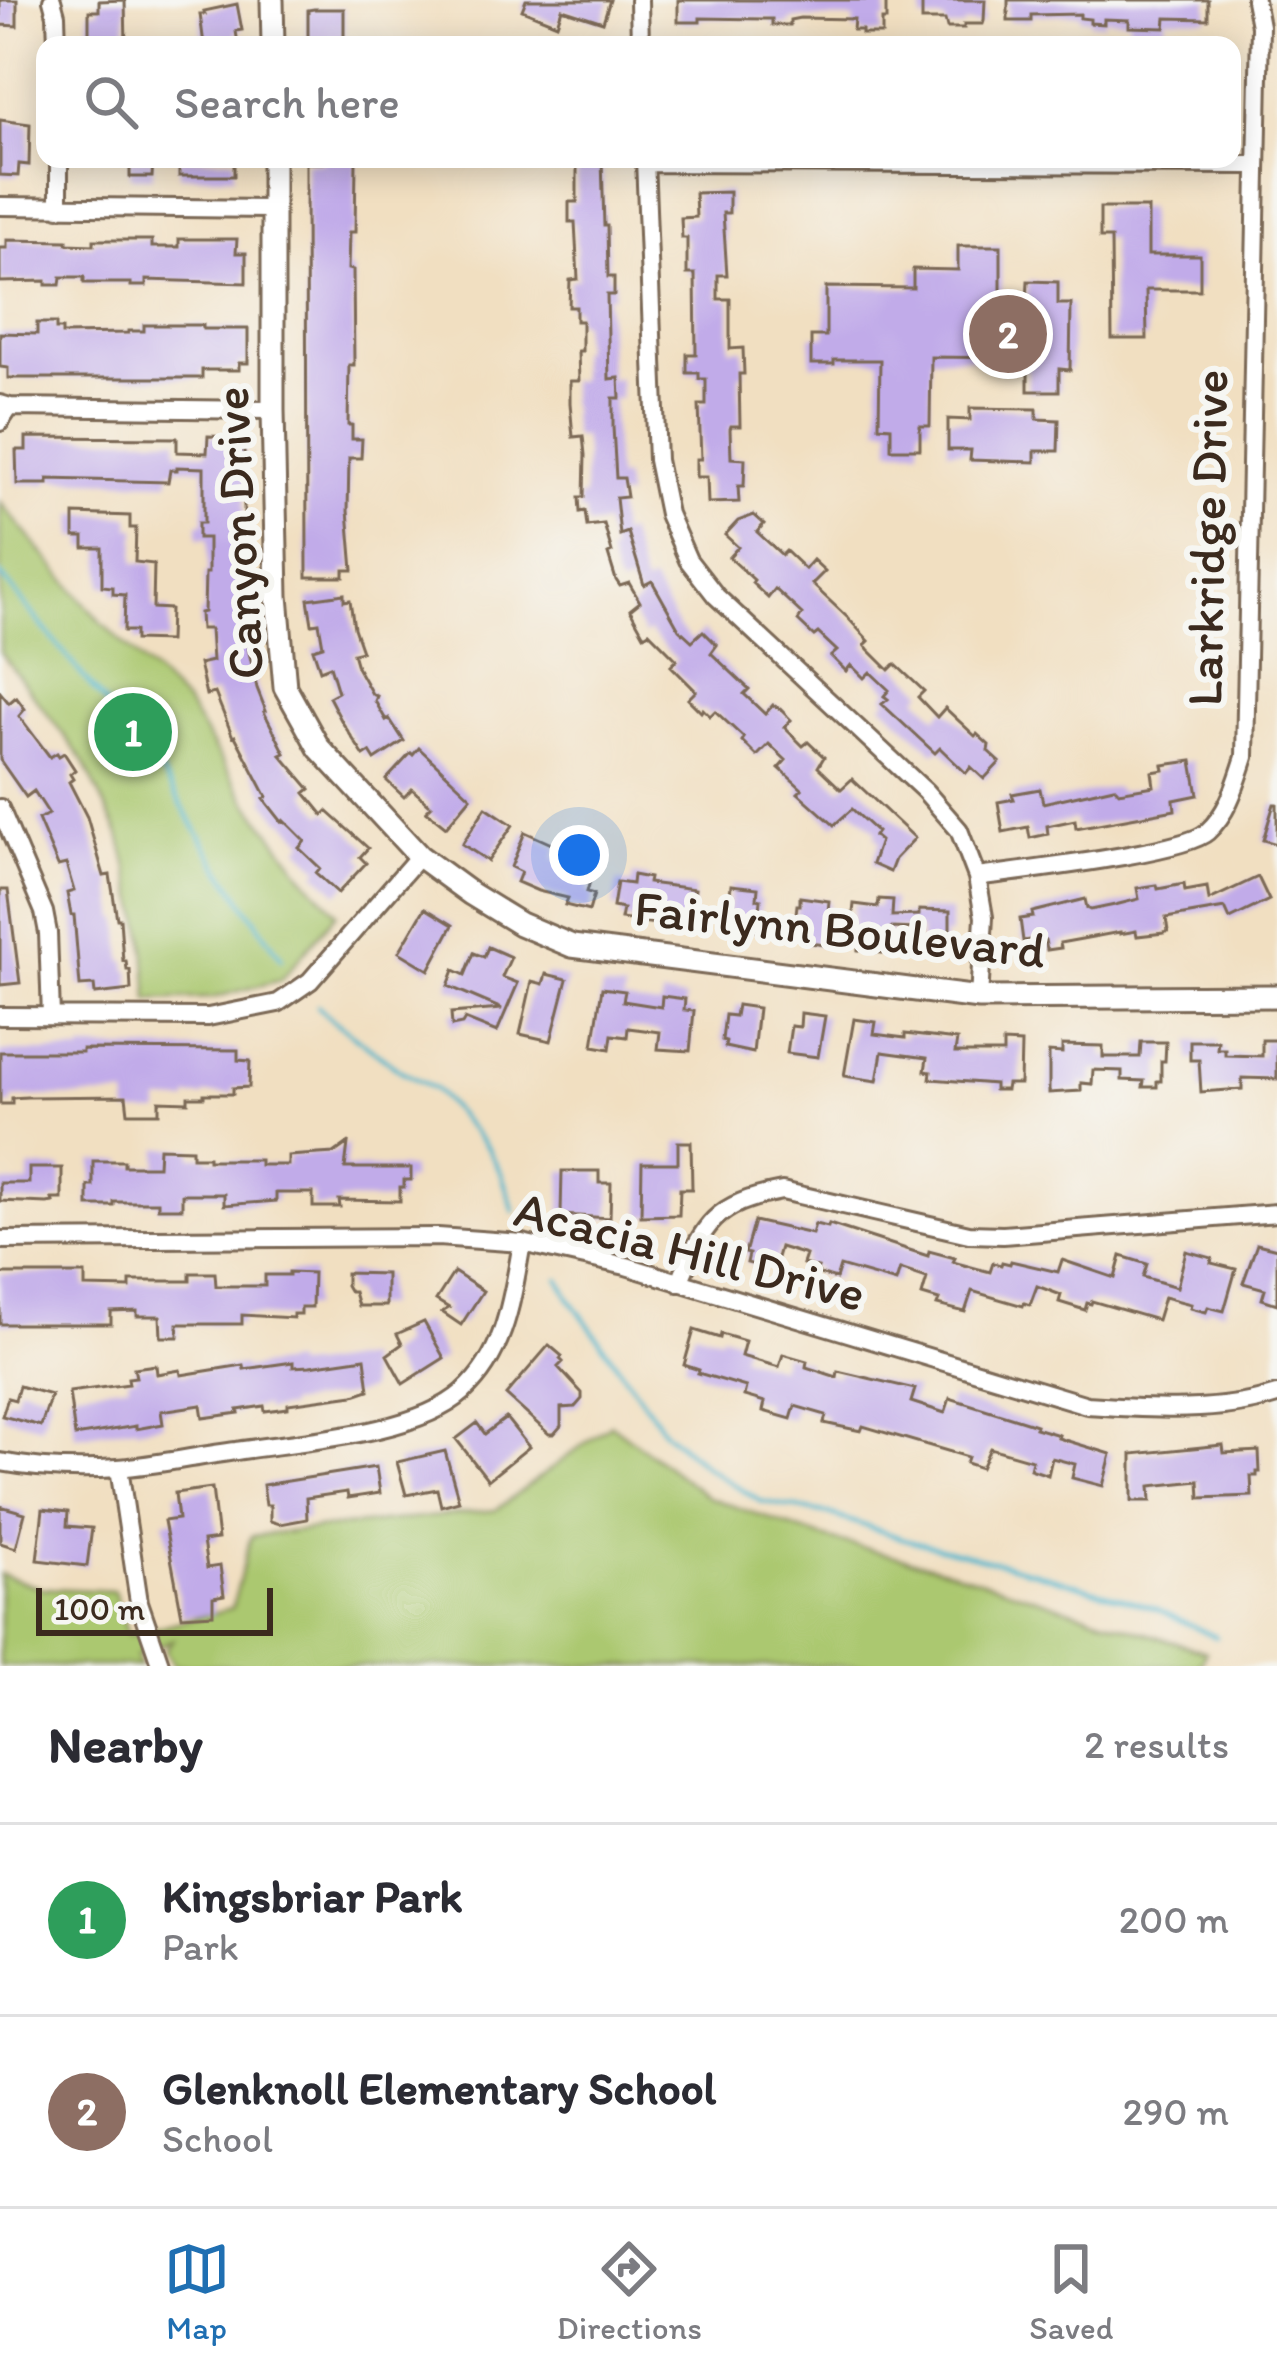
<!DOCTYPE html>
<style>
body{margin:0;font-family:Itim,sans-serif;background:#f7f7f7;color:#2b2b33}
.scale{position:absolute;left:36px;bottom:30px;width:237px;box-sizing:border-box;padding-left:12px;border:6px solid #3b2a1e;border-top:0;font-size:33px;line-height:42px;white-space:nowrap;color:#3b2a1e;-webkit-text-stroke:9px #f6f6f2;paint-order:stroke}
.you{position:absolute;left:579px;top:855px;width:42px;height:42px;margin:-30px;border:9px solid #fff;border-radius:50%;background:#1a73e8;box-shadow:0 0 0 18px #1a73e833}
.badge{display:grid;place-items:center;width:78px;height:78px;border-radius:50%;background:#1f6fb2;color:#fff;font-size:39px;font-weight:700}
.pin{position:absolute;translate:-50% -50%;border:6px solid #fff;box-shadow:0 3px 12px #0006}
.list{margin:0;padding:0;list-style:none}
h2{display:flex;justify-content:space-between;align-items:center;height:156px;margin:0;padding:0 48px;font-size:51px}
h2 small{font-size:39px;font-weight:400;color:#7c7c81}
.list li{display:grid;grid-template-columns:78px 1fr auto;gap:36px;align-items:center;box-sizing:border-box;height:192px;padding:0 48px;border-top:3px solid #e1e1e2}
.list b{display:block;font-size:45px;white-space:nowrap}
.list p{margin:0;font-size:39px;white-space:nowrap;color:#7c7c81}
.list em{font-size:39px;font-style:normal;color:#7c7c81}
.icon{flex:none;width:66px;height:66px;fill:none;stroke:currentColor;stroke-width:2;stroke-linecap:round;stroke-linejoin:round}
.map{position:relative;flex:none;width:1277px;height:1666px;overflow:hidden}
.search{position:absolute;background:#fff;box-shadow:0 6px 30px #0003;left:36px;right:36px;top:36px;height:132px;display:flex;align-items:center;gap:30px;box-sizing:border-box;padding:0 42px;border-radius:24px;color:#7c7c81;font-size:45px}
.sheet{height:540px;background:#fff}
nav{display:flex;justify-content:space-around;align-items:center;box-sizing:border-box;height:168px;border-top:3px solid #e1e1e2;background:#fff;font-size:33px;color:#7c7c81}
nav a{display:grid;justify-items:center;gap:6px}
nav .on{color:#1f6fb2}
.map>svg:first-child{display:block}
</style>
<div class="map">
<svg width="1277" height="1666" viewBox="0 0 1277 1666">
<rect width="100%" height="100%" fill="#f6f6f2"/>
<filter id="ink" filterUnits="userSpaceOnUse"><feTurbulence type="fractalNoise" baseFrequency=".00833" numOctaves="2"/><feDisplacementMap in="SourceGraphic" scale="24" xChannelSelector="R" yChannelSelector="G"/><feConvolveMatrix kernelMatrix="1 2 1 2 8 2 1 2 1" color-interpolation-filters="sRGB"/></filter>
<filter id="wash" filterUnits="userSpaceOnUse"><feTurbulence type="fractalNoise" baseFrequency=".004" numOctaves="4" result="noise"/><feDisplacementMap in="SourceGraphic" scale="48" xChannelSelector="R" yChannelSelector="G"/><feGaussianBlur stdDeviation="2.7" result="paint"/><feColorMatrix in="noise" values="0 0 0 0 0 0 0 0 0 0 0 0 0 0 0 0 0 1.4 0 .05"/><feComposite in="paint" operator="in"/></filter>
<g filter="url(#wash)">
<rect width="100%" height="100%" fill="#f1dfc1"/>
<path fill="#abc86f" stroke="#737946" stroke-width="3" d="M0,502L99,620L187,705L246,800L305,878L337,913L281,980L213,998L149,1000L144,935L121,839L83,760L0,652Z
M611,1424L708,1497L818,1536L945,1569L1206,1652L1199,1666H174L165,1650L172,1640L136,1656L140,1666H0V1574L42,1588L114,1591L128,1635L232,1608L251,1536L496,1510Z"/>
<g fill="none" stroke-linecap="round" stroke-linejoin="round">
<path stroke="#4db5cb" stroke-width="4.5" d="M0,574L163,775L218,865L282,959
M318,1006L333,1020L401,1071L435,1089L488,1149L502,1175L514,1211
M559,1279L568,1296L665,1432L707,1468L760,1501L829,1514L905,1539L1035,1572L1155,1608L1216,1637"/>
</g>
<g id="blocks">
<path fill="#c1abe9" d="M0,0H17V26L0,25Z
M125,0L126,45H94L93,40H89V11H99V1Z
M526,0H610L603,22L562,9L557,24L522,10Z
M678,0H886V20H882V34H862V30H853L854,19L800,18L790,20V25H772V19H763L700,18V22H678Z
M922,0H985L984,21L983,24H964V28H947L945,20H922Z
M1008,0H1208V19L1166,18L1165,28L1129,27V20L1104,19V24L1090,23V19L1080,18V14L1031,15V21H1008Z
M237,4L242,30L236,31L238,44L204,45L200,14H205L204,11Z
M314,9H344V45H308V10Z
M0,120L30,124L29,165L19,164L18,176L0,175Z
M130,159H153L152,177H130Z
M179,159H234V176H179Z
M577,159H602L604,226H607L608,277H614V295H607L609,379L619,378L620,398H613V427L616,478H624L627,497L616,498L620,535L628,532L644,585L652,581L679,629L692,641L703,631L717,645L711,653L749,689L744,694L765,714L773,705L780,709L791,720L784,727L803,746L808,742L824,757L818,767L841,789L852,779L915,838L895,859L890,872L872,864L880,841L874,836L877,832L852,809L834,825L798,793L802,789L779,768L786,760L769,744L757,756L742,741L744,738L715,711L710,716L703,709L701,712L688,699L696,691L671,666L677,660L649,632L644,635L630,610L640,602L629,583L620,586L616,580L608,554L612,552L604,524L587,526L585,511L580,512L579,497H584L585,455L583,436L573,437L570,403V381H579L578,351H582V321H576V307H569L570,280L578,279L575,222H569V202H577Z
M323,160L356,161L355,232H349L348,269L353,270L354,365H349L348,425H352V439H362L361,458H349L348,511L353,570H344V577H307L306,163H323Z
M729,192V213H723L727,275H718V299H730V349L743,348L744,374H739L740,426H731L730,429L731,458L745,459L744,486H738L739,502L708,503L707,477H696V459H701L699,405H706V379H699V373H687V354H696L695,274H687V238H682L681,218L696,217L695,193Z
M1100,208H1148V255H1200V290H1146L1147,339H1112L1111,238H1100Z
M179,239H237L236,253H246V283L146,280V286H131V283H84V277H61L60,285H46V281L0,282V248H7V240L67,241V244L94,245V240H152V247H179Z
M958,246H1001V304H1027L1028,281L1058,282V304H1071L1070,370L1059,369V391H1028V369H1016V358L931,357L930,426H920V449H891V427L879,426L880,360H834V364H811V336H826V287L913,288V269L958,270Z
M37,323H56V329H62V334L128,333V331H144V325H203V329H248V363H239V370H202V378H8V368L0,367V333L37,334Z
M970,408L1037,409V419L1059,420L1058,451H1035V462L970,460L971,450H948V419L970,420Z
M208,436L233,437L232,447H244V610L247,643L257,688L266,711L264,712L285,753L281,755L310,789L305,793L323,815L327,811L368,848L360,857L366,863L338,893L316,873L320,868L299,848L305,841L284,820L282,822L264,799L267,797L235,736L233,737L215,693L206,695L199,664L212,661L210,629H201L200,613L204,612L205,573H208V538H198V523H204V468L177,467V470H170L168,482L48,479V484H17L16,450H26V437L177,438V452L207,453Z
M74,514L130,516V528H136L135,562L154,564L153,608L170,609L169,641L135,640V631H124L125,595L113,594V587L102,586V548H84V537H74Z
M754,515L764,524L757,532L782,555L786,551L805,569L813,560L825,571L812,584L848,618L869,641L865,645L868,649L889,670L895,664L924,691L918,697L937,717L945,708L975,736L977,734L989,745L988,751L1000,762L984,779L971,767L966,773L940,748L935,753L882,704L888,699L884,696L889,690L870,672L864,678L851,665L846,671L831,656L837,651L818,633L814,636L798,621L802,614L775,589L768,598L752,583L754,580L729,557L738,547L725,535L738,521Z
M344,594V601L350,600L354,628L362,651L353,653L357,667L372,694L377,696L375,701L386,720L389,718L404,741L375,760L370,752L364,756L342,722L329,697L338,692L330,666L320,670L313,649L323,646L319,623L312,624L308,599Z
M0,692L9,703L16,697L25,709L19,716L50,757L57,753L59,756L64,753L75,770L70,774L73,779L69,782L87,817L104,876L110,875L117,919H120L123,961H126L127,970H130L131,990L95,994L94,985L80,986L74,915H71L67,893L74,891L66,864L58,866L38,819L49,814L34,791L26,797L0,760Z
M419,748L471,797L446,827L426,811L431,806L412,789L404,797L386,780L411,753L413,755Z
M1192,761L1198,795L1174,800L1175,810L1076,828L1075,820L1047,826L1048,834L1030,838L1028,827L1003,832L998,802L1014,799L1012,794L1040,789L1043,803L1114,787L1119,792L1154,786L1152,772L1164,770L1163,765Z
M1274,804H1277V844L1263,840Z
M486,807L513,825L488,861L462,844Z
M525,832L558,847L553,858L593,869L587,892L594,894L589,911L565,905L568,898L538,891L517,882L521,872L511,867Z
M633,875L649,878L648,883L695,889L690,929L621,919L623,909L613,907L617,882L632,884Z
M1258,877L1269,900L1230,919L1225,908L1166,918L1168,931L1164,933L1137,936L1136,931L1120,934V932L1060,943L1061,948L1047,950L1045,940L1042,938L1023,941L1020,919L1033,917L1032,912L1085,899L1087,908L1091,910L1115,905L1139,899L1137,888L1157,885L1158,889L1184,884L1185,891L1207,887L1209,900Z
M731,885L758,888L757,899L761,900L758,931L735,928V920L727,919Z
M0,890H8L20,983L0,985Z
M800,897L829,901L825,945L803,942L804,932L794,931L797,905H800Z
M879,899L893,900L892,916L919,915V910L950,911V935H944V948H922L920,929L891,928L889,939L884,938L882,953L858,950L859,942L850,941L854,904L878,907Z
M425,908L453,925L429,970L399,952Z
M488,947L511,957L502,977L518,983L497,1032L465,1019L462,1024L452,1026L451,1013L502,1009L448,986L454,970L465,975L474,953L484,957Z
M546,974L567,979L551,1041L520,1034L532,981L543,984Z
M602,988L625,991L623,1001L661,1007L662,996L685,999L684,1010L694,1011L690,1051L658,1049L660,1032L628,1028L627,1037L612,1035L610,1049L593,1046Z
M737,1005L758,1008L753,1053L725,1047L726,1041L722,1040L725,1015L735,1016Z
M801,1013L825,1016L818,1057L787,1053L791,1026L800,1027Z
M854,1019L876,1022L874,1034L905,1038V1034L957,1040L955,1053H1003V1042L1021,1043L1020,1084H1007L1006,1090H994V1084L930,1079L931,1072L925,1071L927,1058L882,1052L877,1081L844,1076Z
M1262,1040H1277V1079L1242,1078V1089L1201,1092L1199,1060H1190V1041H1218L1217,1049H1225V1055L1262,1056Z
M1141,1042H1166L1165,1061H1161V1081H1157V1087H1143L1144,1081L1122,1080V1071L1093,1070L1092,1084L1081,1083V1091L1049,1093V1052L1062,1053V1045L1103,1046V1057H1140Z
M82,1049L238,1050V1060L250,1061L249,1087L233,1088V1094H204V1097H188V1102L159,1101V1113H128L126,1096L27,1097L12,1098V1104H0V1052H82Z
M678,1142H691L692,1189H680L679,1215L641,1216L642,1163H678Z
M348,1143L345,1168H411V1180H404V1187H400V1201L339,1200L340,1207H313V1193H276V1201L224,1205V1194H182V1208H158V1202H114V1206H88V1186H93V1161H124V1166H158L159,1148L192,1149V1157H208V1160H260V1165H288V1156L334,1153Z
M29,1168H62V1199H52L53,1202L47,1203L0,1201V1183H29Z
M562,1171H599V1183H611L610,1218L561,1215Z
M754,1221L812,1234L815,1224L828,1227L829,1224L928,1256L929,1251L955,1258L953,1262L990,1272L993,1263L1001,1265L1002,1262L1010,1264L1011,1261L1058,1272L1062,1260L1115,1278L1121,1256L1147,1264L1143,1277L1177,1287L1186,1251L1212,1258L1211,1263L1236,1269L1224,1311L1208,1307L1206,1312L1190,1308L1191,1304L1164,1297L1157,1320L1092,1301L1091,1304L1087,1303L1085,1310L1059,1302L1061,1295L1037,1286L1030,1305L1024,1303L1023,1306L972,1291L965,1312L937,1305L939,1300L922,1295L927,1278L900,1269L896,1282L840,1266L836,1279L816,1273L818,1268L803,1264L806,1255L780,1247L776,1261L765,1257L762,1267L747,1263L749,1254L745,1253Z
M1257,1244L1277,1249V1304L1262,1299L1265,1289L1243,1283Z
M289,1272L313,1273L312,1307H301V1314H293V1318L242,1315V1324H178V1337H161L160,1316H137V1311L111,1312V1324H0V1274H85V1287L130,1288V1281H190V1273H215L216,1286H265V1275H289Z
M454,1272L483,1291L461,1325L442,1312L449,1308L436,1300Z
M346,1273L386,1274V1306H358L354,1292H350L346,1285Z
M424,1322L444,1358L403,1384L387,1355L402,1344L397,1334Z
M694,1330L720,1338L721,1334L745,1341L741,1356L779,1367L783,1354L807,1361L806,1367L837,1377L838,1371L915,1389L911,1402L945,1413L950,1398L1036,1425L1035,1428L1059,1435L1058,1438L1111,1454L1103,1486L1072,1478L1075,1464L1052,1458L1048,1475L1030,1469L1032,1460L990,1448L981,1468L966,1463L968,1457L863,1426L861,1431L824,1423L826,1415L795,1406L791,1419L763,1411L765,1402L744,1396L746,1387L698,1373L699,1370L684,1365Z
M549,1345L562,1356L560,1359L563,1362L558,1367L582,1393V1399L575,1407L561,1408V1426L554,1434H549L506,1395Z
M365,1358L369,1390L354,1395L288,1404V1408L265,1411L264,1406L238,1410L239,1413L203,1418L201,1405L161,1411L163,1424L136,1429V1426L75,1436L69,1392L129,1384L128,1378L136,1377L134,1368L156,1365L157,1374L180,1370L181,1375L243,1365L244,1369L293,1362V1367L310,1366Z
M19,1386L51,1395L41,1426L2,1416L8,1398L15,1400Z
M506,1418L529,1447L488,1480L456,1439L477,1423L485,1434Z
M1223,1445L1224,1453L1259,1451L1260,1472H1257V1476H1251L1252,1496L1200,1498L1199,1481L1150,1486L1151,1501H1132V1454Z
M445,1451L459,1501L441,1506L437,1489L406,1495L397,1462Z
M376,1467L380,1493L348,1498L347,1492L306,1498L307,1519L280,1524L270,1521V1505H266L263,1485Z
M212,1488L218,1539L203,1541L207,1568L220,1566L224,1595L213,1597V1614L182,1616L164,1521L178,1519L175,1493Z
M0,1506L25,1513L16,1548L0,1543Z
M43,1509L68,1512L67,1526L92,1528L87,1566L37,1560Z"/>
</g>
</g>
<g filter="url(#ink)">
<use href="#blocks" fill-opacity="0" stroke="#7b6957" stroke-width="3"/>
<g fill="none" stroke-linecap="round" stroke-linejoin="round">
<defs>
<path id="minor" d="M52,0L56,15L57,45
M639,0L640,45
M59,159V208
M645,159L657,460L668,514L688,560L716,596L925,791L959,830L977,877L984,917L979,998
M645,163L1256,165
M0,206L273,209
M0,404L10,407L273,410
M0,422L10,407
M0,808L44,912L48,933L51,1016
M977,877C1017,871 1184,853 1207,832C1229,812 1236,784 1245,757L1260,26L1255,0
M0,1016L208,1017L278,1003L310,981L419,856
M0,1240L438,1237L522,1243L626,1266L1087,1405C1151,1409 1215,1414 1277,1395
M679,1283C704,1223 714,1204 782,1191L969,1234L1003,1235L1277,1213
M0,1462C39,1469 79,1471 118,1468C157,1465 197,1456 236,1451C299,1441 415,1435 463,1392C506,1353 512,1298 522,1243
M119,1468L139,1602L161,1666"/>
<path id="tertiary" d="M272,0L273,45
M273,159V410L277,596L285,687L319,748L419,856L471,894L520,924L572,946L979,998L1277,996"/>
</defs>
<use href="#minor" stroke="#7b6957" stroke-width="22"/>
<use href="#tertiary" stroke="#7b6957" stroke-width="27"/>
<use href="#minor" stroke="#fff" stroke-width="16"/>
<use href="#tertiary" stroke="#fff" stroke-width="21"/>
</g>
</g>
<g text-anchor="middle" dominant-baseline="central" stroke-width="12" stroke-linejoin="round" paint-order="stroke">
<g font-size="51" fill="#3b2a1e" stroke="#f6f6f2">
<text transform="translate(238 533) rotate(-93)">Canyon Drive</text>
<text transform="translate(1207 538) rotate(-89)">Larkridge Drive</text>
<text transform="translate(840 929) rotate(6)">Fairlynn Boulevard</text>
<text transform="translate(690 1251) rotate(14)">Acacia Hill Drive</text>
</g>
</g>
</svg>
<div class="scale">100 m</div>
<div class="you"></div>
<div class="pin badge" style="left:133px;top:732px;background:#2e9e5b">1</div>
<div class="pin badge" style="left:1008px;top:334px;background:#8d6e63">2</div>
<div class="search"><svg class="icon" aria-label="search" viewBox="0 0 24 24"><circle cx="10" cy="10" r="6"/><path d="M15 15l6 6"/></svg>Search here</div>
</div>
<section class="sheet">
<h2>Nearby<small>2 results</small></h2>
<ul class="list">
<li><span class="badge" style="background:#2e9e5b">1</span><div><b>Kingsbriar Park</b><p>Park</p></div><em>200 m</em></li>
<li><span class="badge" style="background:#8d6e63">2</span><div><b>Glenknoll Elementary School</b><p>School</p></div><em>290 m</em></li>
</ul>
</section>
<nav>
<a class="on"><svg class="icon" aria-label="map" viewBox="0 0 24 24"><path d="M3 6l6-2 6 2 6-2v14l-6 2-6-2-6 2zM9 4v14M15 6v14"/></svg>Map</a>
<a><svg class="icon" aria-label="directions" viewBox="0 0 24 24"><path d="M12 3l9 9-9 9-9-9zM9 14v-3h6M13 9l2 2-2 2"/></svg>Directions</a>
<a><svg class="icon" aria-label="saved" viewBox="0 0 24 24"><path d="M7 4h10v16l-5-4-5 4z"/></svg>Saved</a>
</nav>
